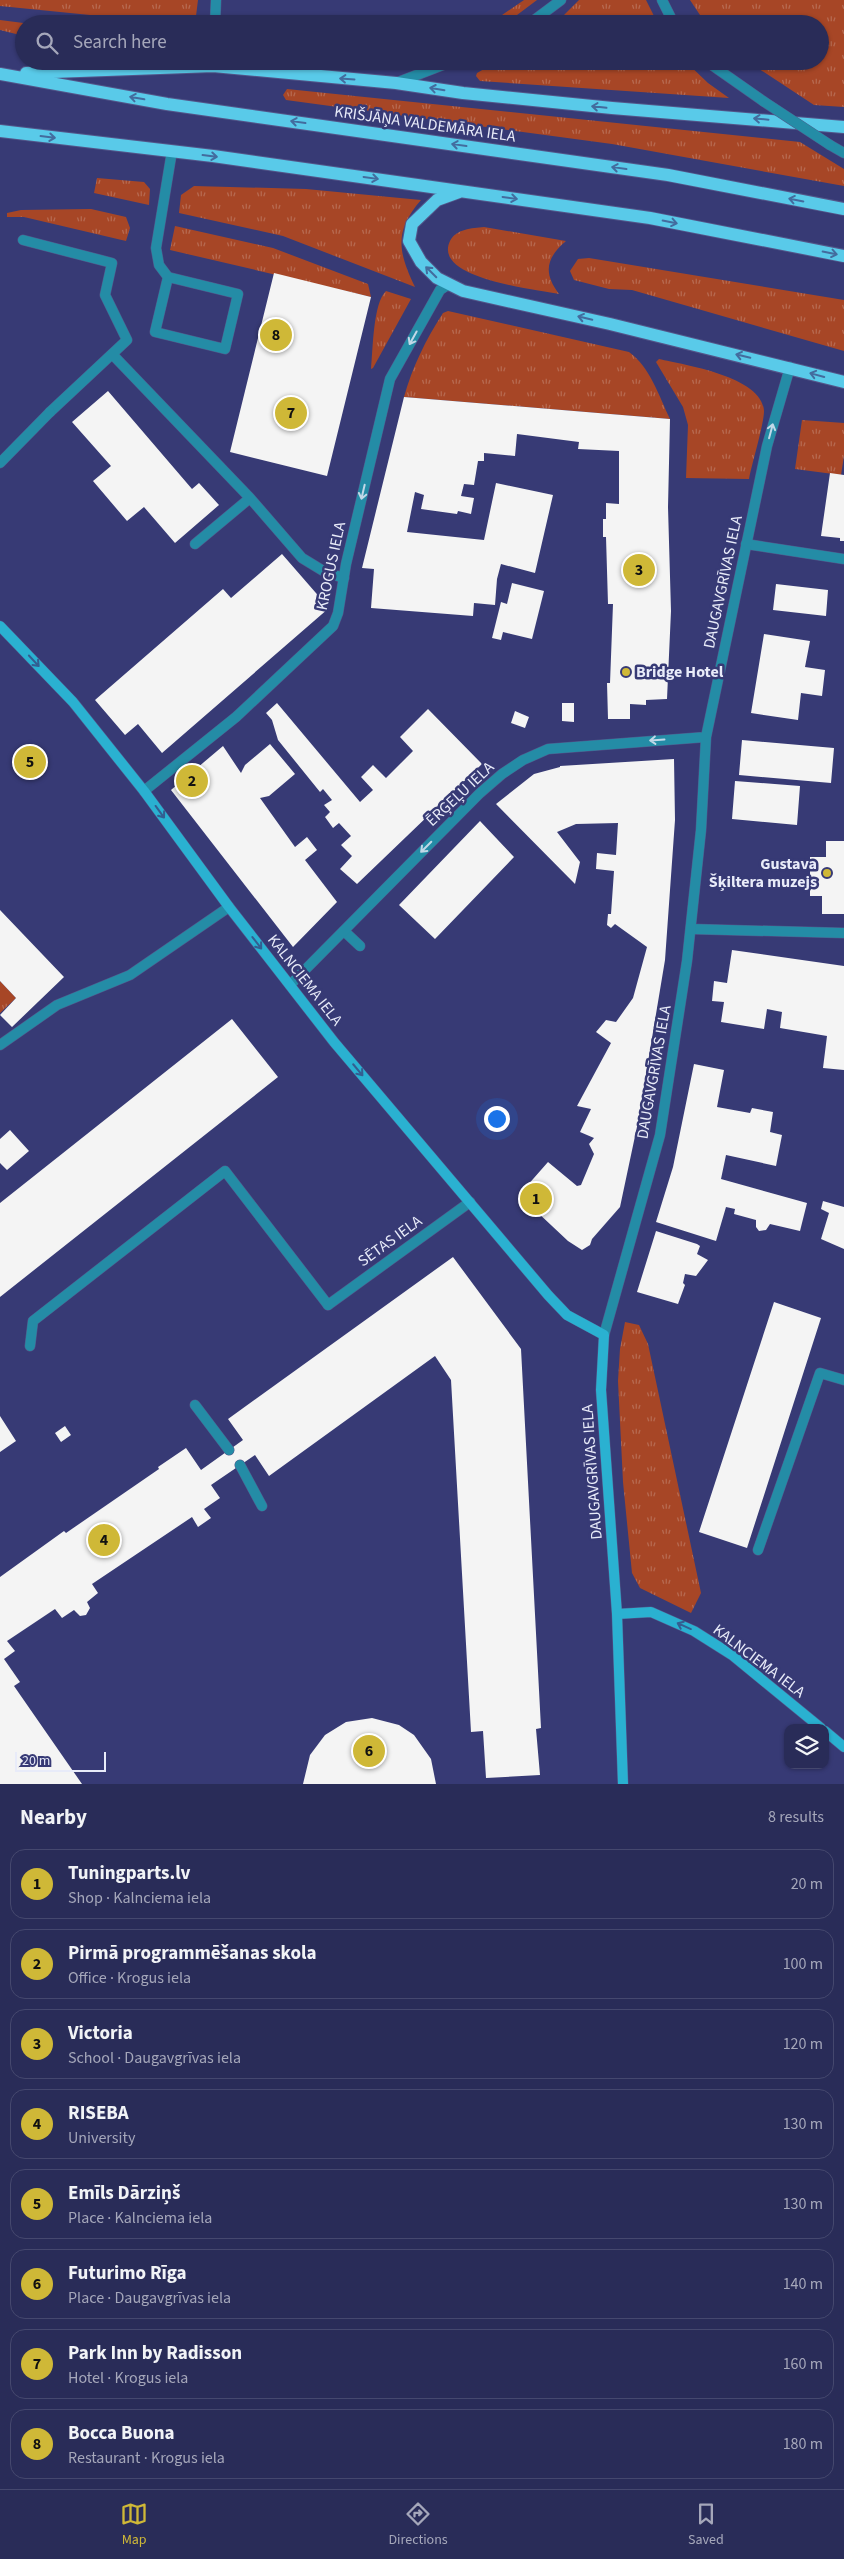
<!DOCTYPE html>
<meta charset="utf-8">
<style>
body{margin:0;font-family:"Source Sans 3",sans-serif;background:#31345e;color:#f1f3f6}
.controls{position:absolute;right:15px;bottom:15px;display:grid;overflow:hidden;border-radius:10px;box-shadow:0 1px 4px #0004}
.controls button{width:45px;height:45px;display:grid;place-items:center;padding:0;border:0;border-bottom:1px solid #45486e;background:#292c58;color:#f1f3f6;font:25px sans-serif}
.scale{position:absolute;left:15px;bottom:12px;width:91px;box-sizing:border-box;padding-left:5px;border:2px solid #e8ebf9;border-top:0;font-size:14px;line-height:18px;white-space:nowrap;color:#e8ebf9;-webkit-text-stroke:4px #373a75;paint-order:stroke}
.you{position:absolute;left:496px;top:1118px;width:18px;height:18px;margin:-12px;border:4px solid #fff;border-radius:50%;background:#1a73e8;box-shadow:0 0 0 8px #1a73e833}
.badge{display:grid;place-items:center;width:32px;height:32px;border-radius:50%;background:#cfb837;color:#111;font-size:16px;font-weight:700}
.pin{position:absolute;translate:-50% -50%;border:2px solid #fff;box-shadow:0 1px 5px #0006}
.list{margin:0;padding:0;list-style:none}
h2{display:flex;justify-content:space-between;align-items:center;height:65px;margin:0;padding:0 20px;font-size:21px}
h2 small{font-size:16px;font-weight:400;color:#a5a7ba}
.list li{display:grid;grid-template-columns:32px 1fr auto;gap:15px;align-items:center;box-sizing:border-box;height:70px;margin:0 10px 10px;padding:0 10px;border:1px solid #45486e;border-radius:15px}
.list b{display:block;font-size:19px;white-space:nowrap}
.list p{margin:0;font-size:16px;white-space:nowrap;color:#a5a7ba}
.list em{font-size:16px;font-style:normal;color:#a5a7ba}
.icon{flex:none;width:28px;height:28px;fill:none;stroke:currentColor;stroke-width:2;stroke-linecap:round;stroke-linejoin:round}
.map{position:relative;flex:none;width:844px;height:1784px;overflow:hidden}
.search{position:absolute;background:#292c58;box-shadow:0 1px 4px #0004;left:15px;right:15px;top:15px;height:55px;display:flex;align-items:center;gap:12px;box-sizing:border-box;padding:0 18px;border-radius:28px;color:#a5a7ba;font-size:19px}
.sheet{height:705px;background:#292c58}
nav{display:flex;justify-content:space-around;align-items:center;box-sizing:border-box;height:70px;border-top:1px solid #45486e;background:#292c58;font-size:14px;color:#a5a7ba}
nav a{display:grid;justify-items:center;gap:2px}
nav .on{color:#cfb837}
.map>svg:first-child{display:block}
</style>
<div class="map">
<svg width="844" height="1784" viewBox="0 0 844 1784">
<defs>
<pattern id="grass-tufts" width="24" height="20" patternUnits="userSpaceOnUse" patternTransform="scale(1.25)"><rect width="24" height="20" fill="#a74626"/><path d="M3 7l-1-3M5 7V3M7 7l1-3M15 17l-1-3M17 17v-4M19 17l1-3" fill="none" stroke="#b76a51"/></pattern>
</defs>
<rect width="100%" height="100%" fill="#373a75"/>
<path fill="url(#grass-tufts)" d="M0,0H198L195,24H180L0,6Z
M524,0H537L505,24H489Z
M579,0H646L658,24H555Z
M690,0H844V107L814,105L747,61H820V24H706Z
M0,20L31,24H24V36L0,30Z
M289,61H434C388,75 337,65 289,61Z
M498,61H685L708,83L729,98L480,81L476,76L477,73Z
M287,89L800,142L844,169V186L612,144L286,100L283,95Z
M97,178L144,182L150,189L149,205L94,193Z
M194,186L306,189L421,200C394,231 398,252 415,287L283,236L179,213L181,195Z
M91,209L126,217L130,228L126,241L24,217H7V213L21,210Z
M175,226L273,248L368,284L371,297L170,250Z
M484,227L566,241C546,258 543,273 559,294C536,289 432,279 450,241C456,229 472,228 484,227Z
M589,258L844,300V351L632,290L609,289L574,280L570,271L578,259Z
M386,291L411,299L373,368L371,369C373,350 373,303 386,291Z
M448,311L629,352C650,367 659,396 670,419L404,397C412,368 426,339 443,313Z
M659,359C684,365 762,376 764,411C764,424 752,463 749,479L686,478L688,425L683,407L656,362Z
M802,420L844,423V456L841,475L795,469Z
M0,981L16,998L0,1013Z
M625,1322L639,1325L648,1344L701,1593L691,1613L640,1588L632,1573L623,1482L618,1381L620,1349Z"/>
<path fill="#f4f4f4" d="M274,273L371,297L327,476L230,452Z
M108,391L192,489L199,483L219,505L175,543L144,507L127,521L93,481L111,466L72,422Z
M404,397L670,419L668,507L671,611L667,699L646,700V705L630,704V719H608L607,683H610L613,604H608L606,537H603V519H606V503L619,504V451L578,449L579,442L517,434L515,456L484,453V461H478L474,485L464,484L461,496L474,498L471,514L458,511L457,514L421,509L424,495L415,492L407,532L484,540L496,483L553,495L535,573L501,564L497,579L495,605L474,603L473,616L371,608L374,569L362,568Z
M830,473L844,475V541H840V538L821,536Z
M282,554L329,608L162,753L138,724L125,735L95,700L223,589L231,598Z
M512,583L544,591L532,639L503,632L501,640L492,638L501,602L507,604Z
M776,584L828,590L826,616L773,610Z
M764,634L810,641L805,667L825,670L822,696L801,693L798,720L751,713Z
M277,703L360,802L373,790L361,777L373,765L386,778L413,751L400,737L428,709L482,764L357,884L340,869L352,856L341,845L351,836L339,823L333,828L325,817L330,812L324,805L332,800L323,789L320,792L278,740L272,720L266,713Z
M562,703H574V722L562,721Z
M515,711L529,717L525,728L511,723Z
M742,740L834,748L831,783L739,775Z
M270,744L295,774L269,796L260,798L295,847L307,837L317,850L305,860L337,902L293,947L171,790L223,746L241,773L245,765Z
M674,759L675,820L665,960L638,1122L620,1207L592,1239L590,1245L582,1250L568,1241L519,1195L548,1162L577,1186L581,1185L594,1154L589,1144L594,1138L580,1132L591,1109L577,1106L611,1043L596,1032L606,1020L616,1022L633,998L647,947L615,924L611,928L607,925L608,914H611L614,871L596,869L597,853L616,855L618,823L576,824L557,832L580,862L575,884L496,804L534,774L560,767V766Z
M735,781L800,786L797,825L732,819Z
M480,821L514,857L435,939L399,905Z
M826,841H844V914H822V896H810V857H826Z
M0,910L64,977L12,1027L0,1015L16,998L0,981Z
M732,950L844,966V1070L823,1068L827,1036L780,1028L782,1012L767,1009L764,1029L721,1022L724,1002L712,1001L714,981L727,983Z
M232,1019L278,1077L0,1297V1203Z
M694,1064L724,1070L717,1107L750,1113L752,1108L773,1112L770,1132L782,1135L776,1166L726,1155L721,1179L807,1203L800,1231L770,1224L766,1230L759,1231L756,1227V1220L734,1214L735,1209L726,1207L716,1241L656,1222L673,1167Z
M10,1130L29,1151L7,1170L0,1163V1139Z
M823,1201L844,1207V1249L821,1239L829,1213L821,1209Z
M656,1231L697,1244L700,1246L697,1254L708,1260L696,1276L685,1274L683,1283L685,1285L678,1304L637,1292Z
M453,1257L521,1349L541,1728L536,1729L540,1775L486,1778L483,1731L471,1732L451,1380L435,1356L269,1476L255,1455L211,1485L220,1498L204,1509L211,1518L198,1527L192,1517L92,1584L98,1593L87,1602L90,1608L86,1615L80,1616L74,1610L62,1618L55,1609L7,1641L15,1651L4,1659L20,1682L14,1686L82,1784H0V1577L64,1531L66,1533L159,1469L158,1467L186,1448L201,1470L243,1440L228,1419Z
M774,1302L821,1318L747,1548L699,1532Z
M0,1416L16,1441L0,1452Z
M65,1426L71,1435L61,1442L55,1433Z
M372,1718L399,1725L414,1735L431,1759L436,1784H303L310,1755L325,1735L346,1722Z"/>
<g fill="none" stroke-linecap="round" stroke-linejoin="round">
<defs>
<path id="lane" d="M23,240L112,263L105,295L127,340L50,412
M168,277L238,294L225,349L155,332L168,277L159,265L156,248L172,151
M112,354L250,498L302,558L325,572L344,578
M195,544L250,498
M746,544L844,559
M691,929L844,933
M344,931L360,946
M0,1045L57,1005L130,975L229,907
M30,1346L33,1321L225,1171L328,1305
M195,1405L229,1450
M240,1465L262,1506
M758,1550L820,1373L844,1380"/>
<path id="street" d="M662,0L674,24
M215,24L216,0
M529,24L561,0
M706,61L763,101
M396,83L453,61
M830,145L844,153
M0,463L50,412
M144,791L236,717L333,626L338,613L346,564L390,379L440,290L449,284
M290,985L480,793L502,774L523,760L548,749L706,737
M328,1305L470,1202
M604,1335L660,1135L687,961L701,830L706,737L767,446L790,367"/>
<path id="secondary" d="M0,626L73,702L144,791L229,907L334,1042L548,1295L567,1315L604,1335L601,1390L617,1614L623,1784
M617,1614L651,1612L694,1631L732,1655L821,1728
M825,1731L844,1747"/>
<path id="primary" d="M26,73L213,66L396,83L463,93L612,108L844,127
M0,74L167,104L668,175L844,209
M0,131L213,156L650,218L844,256
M459,192L437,200L412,224L409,241L421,262L437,278L463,291L610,324L844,382"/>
</defs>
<use href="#lane" stroke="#53568a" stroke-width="11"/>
<use href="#street" stroke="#53568a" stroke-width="11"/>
<use href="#secondary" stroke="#53568a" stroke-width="11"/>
<use href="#primary" stroke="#53568a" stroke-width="14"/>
<use href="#lane" stroke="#248ca6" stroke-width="10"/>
<use href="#street" stroke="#248ca6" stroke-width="10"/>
<use href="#secondary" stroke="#2ab1d1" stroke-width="10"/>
<use href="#primary" stroke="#59cae9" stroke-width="12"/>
<defs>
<path id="street-bridge" d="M763,101L830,145"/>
</defs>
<use href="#street-bridge" stroke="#53568a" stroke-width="11" stroke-linecap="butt"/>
<use href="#street-bridge" stroke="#248ca6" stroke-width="10"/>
</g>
<defs><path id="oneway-shaft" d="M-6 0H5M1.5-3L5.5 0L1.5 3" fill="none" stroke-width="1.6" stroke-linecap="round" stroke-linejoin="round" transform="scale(1.25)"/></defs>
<g stroke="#436c9e">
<use href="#oneway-shaft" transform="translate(347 79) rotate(-176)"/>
<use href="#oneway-shaft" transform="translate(437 89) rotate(-171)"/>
<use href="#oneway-shaft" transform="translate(137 98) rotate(-170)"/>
<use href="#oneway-shaft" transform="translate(599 107) rotate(-174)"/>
<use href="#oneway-shaft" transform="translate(761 119) rotate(-175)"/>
<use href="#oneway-shaft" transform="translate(298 122) rotate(-172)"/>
<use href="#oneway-shaft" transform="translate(48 137) rotate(7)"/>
<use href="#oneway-shaft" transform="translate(459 145) rotate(-172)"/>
<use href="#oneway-shaft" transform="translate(210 156) rotate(7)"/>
<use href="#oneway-shaft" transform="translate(619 168) rotate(-172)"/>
<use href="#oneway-shaft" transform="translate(371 178) rotate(8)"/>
<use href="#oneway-shaft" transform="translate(510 198) rotate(8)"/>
<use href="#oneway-shaft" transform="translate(796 200) rotate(-169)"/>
<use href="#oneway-shaft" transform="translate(670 222) rotate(11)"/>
<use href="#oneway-shaft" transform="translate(830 253) rotate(11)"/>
<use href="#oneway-shaft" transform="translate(431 272) rotate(-135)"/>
<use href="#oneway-shaft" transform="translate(585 318) rotate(-167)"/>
<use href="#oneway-shaft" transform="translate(743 356) rotate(-167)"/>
<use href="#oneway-shaft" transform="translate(817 375) rotate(-165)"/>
</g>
<g stroke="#c1d8e8">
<use href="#oneway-shaft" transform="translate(413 338) rotate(119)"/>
<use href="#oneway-shaft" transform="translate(771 431) rotate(-75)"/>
<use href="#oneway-shaft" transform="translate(363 492) rotate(103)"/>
<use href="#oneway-shaft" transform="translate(657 740) rotate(176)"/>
<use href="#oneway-shaft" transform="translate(426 847) rotate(135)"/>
</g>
<g stroke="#335e91">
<use href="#oneway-shaft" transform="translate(34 661) rotate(47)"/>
<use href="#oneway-shaft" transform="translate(160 812) rotate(54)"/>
<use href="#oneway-shaft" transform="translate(257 943) rotate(52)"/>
<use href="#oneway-shaft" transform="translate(358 1070) rotate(50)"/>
<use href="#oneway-shaft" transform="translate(684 1626) rotate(-156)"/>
</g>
<g fill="#cfb837" stroke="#373a75" stroke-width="2">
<circle cx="626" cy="672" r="5"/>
<circle cx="827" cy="873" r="5"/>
</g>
<g text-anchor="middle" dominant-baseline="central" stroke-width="5" stroke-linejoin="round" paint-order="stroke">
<g font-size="16" fill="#e8ebf9" stroke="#373a75">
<text transform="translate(425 124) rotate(8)">KRIŠJĀŅA VALDEMĀRA IELA</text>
<text transform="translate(331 566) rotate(-78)">KROGUS IELA</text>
<text transform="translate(723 582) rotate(-78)">DAUGAVGRĪVAS IELA</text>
<text transform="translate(460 794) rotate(-43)">ĒRĢEĻU IELA</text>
<text transform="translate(305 980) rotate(52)">KALNCIEMA IELA</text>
<text transform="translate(654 1072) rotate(-80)">DAUGAVGRĪVAS IELA</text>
<text transform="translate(390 1241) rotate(-36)">SĒTAS IELA</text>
<text transform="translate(592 1472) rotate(-94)">DAUGAVGRĪVAS IELA</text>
<text transform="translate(759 1661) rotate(37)">KALNCIEMA IELA</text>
</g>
<g font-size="16" font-weight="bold" fill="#e8ebf9" stroke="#373a75" text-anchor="start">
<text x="636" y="672">Bridge Hotel</text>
<text x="817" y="864" text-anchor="end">Gustava<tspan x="817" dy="18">Šķiltera muzejs</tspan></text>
</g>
</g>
</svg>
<div class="controls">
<button><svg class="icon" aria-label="layers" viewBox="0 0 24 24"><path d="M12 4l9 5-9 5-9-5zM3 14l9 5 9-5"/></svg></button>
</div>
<div class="scale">20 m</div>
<div class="you"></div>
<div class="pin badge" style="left:536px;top:1199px">1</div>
<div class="pin badge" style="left:192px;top:781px">2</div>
<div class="pin badge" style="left:639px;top:570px">3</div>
<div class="pin badge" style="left:104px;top:1540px">4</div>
<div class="pin badge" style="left:30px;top:762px">5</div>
<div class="pin badge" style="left:369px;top:1751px">6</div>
<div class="pin badge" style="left:291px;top:413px">7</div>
<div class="pin badge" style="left:276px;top:335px">8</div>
<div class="search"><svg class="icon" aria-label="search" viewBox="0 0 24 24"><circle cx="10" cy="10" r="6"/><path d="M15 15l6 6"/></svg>Search here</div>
</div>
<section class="sheet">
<h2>Nearby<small>8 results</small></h2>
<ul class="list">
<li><span class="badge">1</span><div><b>Tuningparts.lv</b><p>Shop · Kalnciema iela</p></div><em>20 m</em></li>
<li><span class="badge">2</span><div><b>Pirmā programmēšanas skola</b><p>Office · Krogus iela</p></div><em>100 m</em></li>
<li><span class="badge">3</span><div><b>Victoria</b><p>School · Daugavgrīvas iela</p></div><em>120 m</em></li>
<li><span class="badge">4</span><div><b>RISEBA</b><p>University</p></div><em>130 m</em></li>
<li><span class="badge">5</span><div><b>Emīls Dārziņš</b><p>Place · Kalnciema iela</p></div><em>130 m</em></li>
<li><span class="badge">6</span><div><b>Futurimo Rīga</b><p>Place · Daugavgrīvas iela</p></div><em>140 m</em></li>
<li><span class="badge">7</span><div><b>Park Inn by Radisson</b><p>Hotel · Krogus iela</p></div><em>160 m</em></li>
<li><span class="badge">8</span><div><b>Bocca Buona</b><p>Restaurant · Krogus iela</p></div><em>180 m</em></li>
</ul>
</section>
<nav>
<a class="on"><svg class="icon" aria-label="map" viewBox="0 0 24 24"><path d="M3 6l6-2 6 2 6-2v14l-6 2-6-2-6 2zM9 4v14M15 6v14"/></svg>Map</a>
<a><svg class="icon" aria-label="directions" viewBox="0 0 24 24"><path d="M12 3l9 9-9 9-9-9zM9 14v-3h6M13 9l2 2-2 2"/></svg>Directions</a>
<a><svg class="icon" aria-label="saved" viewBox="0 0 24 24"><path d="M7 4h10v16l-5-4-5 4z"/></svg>Saved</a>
</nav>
